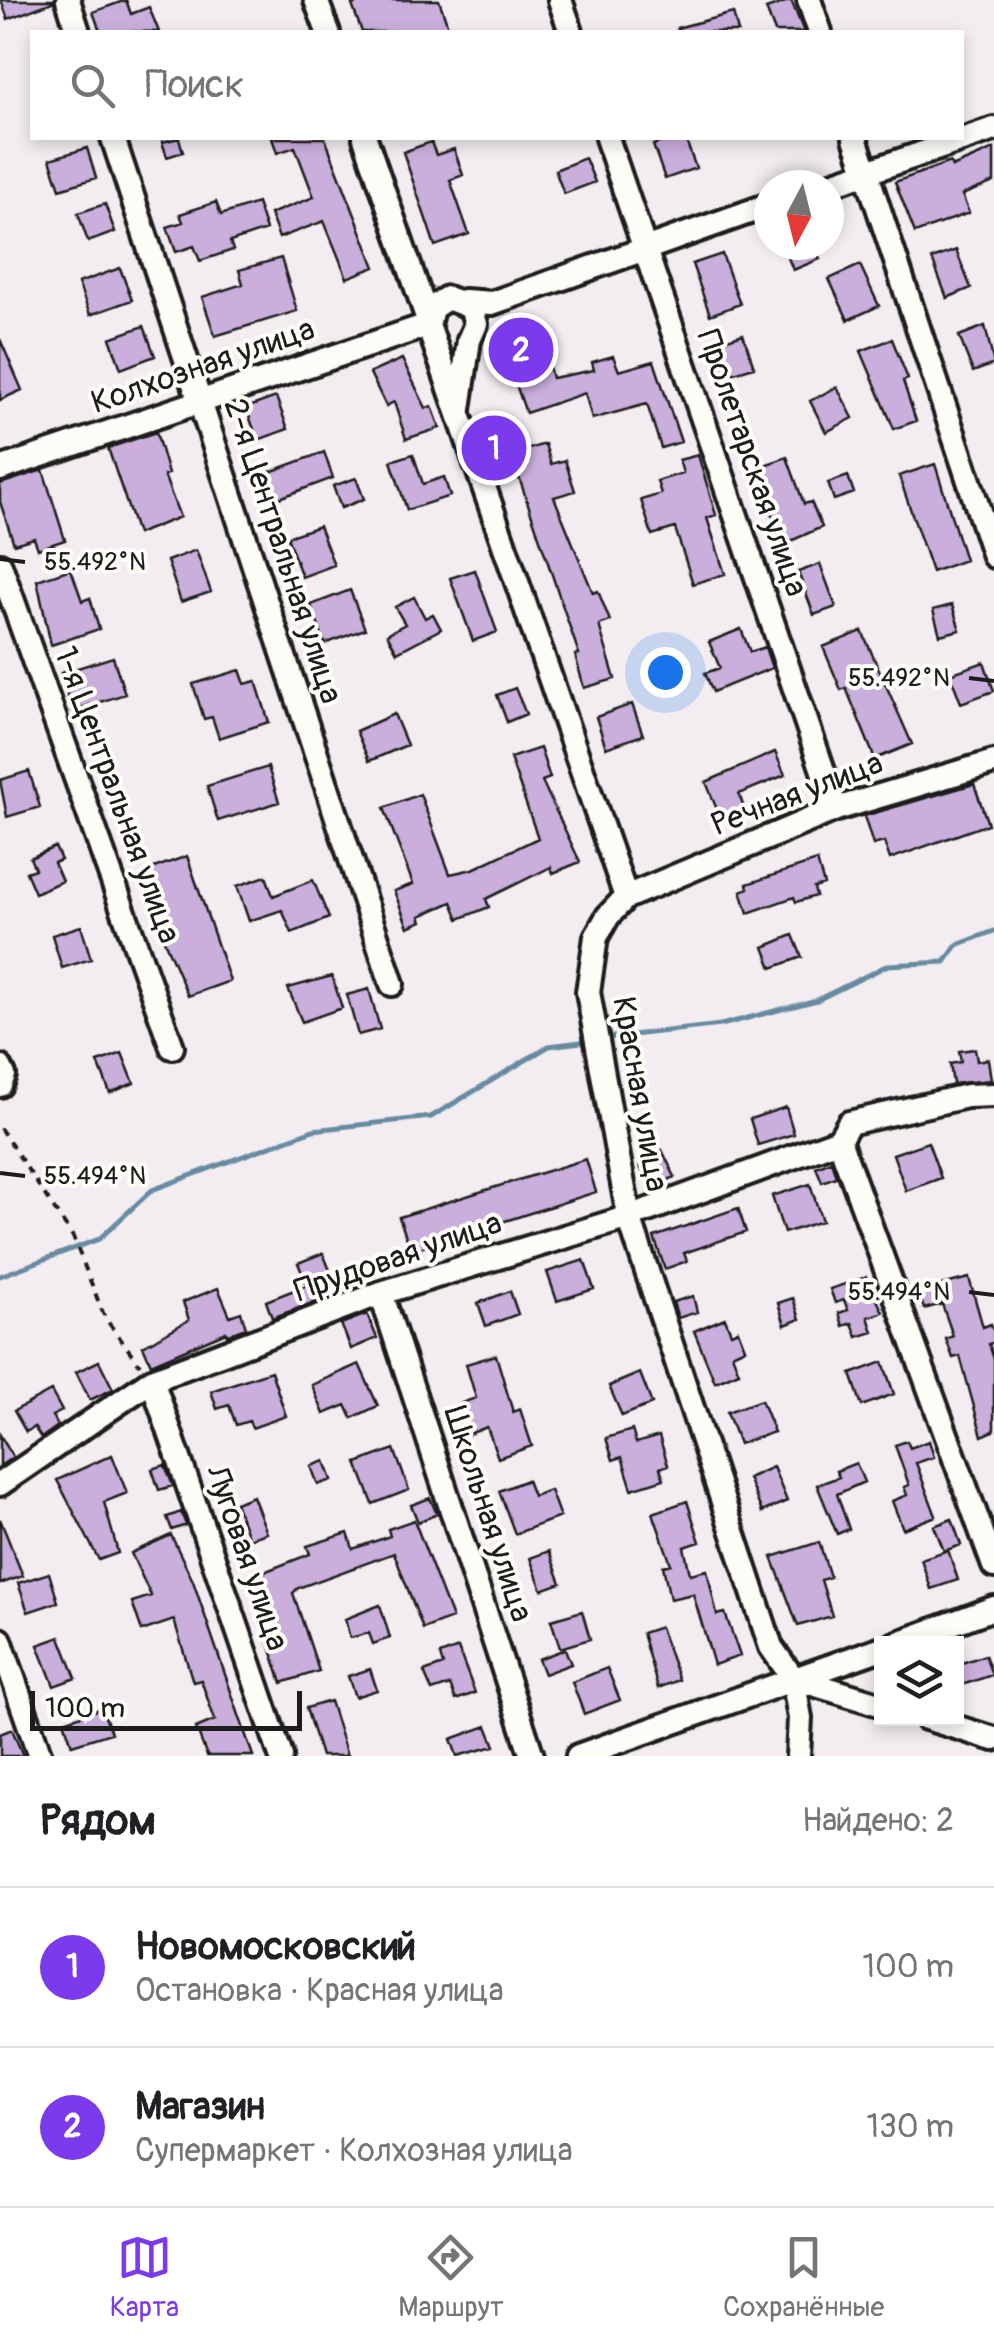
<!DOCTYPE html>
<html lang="ru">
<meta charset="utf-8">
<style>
body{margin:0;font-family:Pangolin,sans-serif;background:#f6f6f6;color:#202124}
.controls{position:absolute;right:30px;bottom:30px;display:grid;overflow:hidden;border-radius:0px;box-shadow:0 5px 15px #0003}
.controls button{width:90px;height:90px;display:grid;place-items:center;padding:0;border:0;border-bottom:2px solid #e0e0e0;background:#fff;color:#202124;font:50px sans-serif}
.compass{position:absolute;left:754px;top:170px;width:90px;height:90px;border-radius:50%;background:#fff;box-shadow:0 5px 15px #0003;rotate:187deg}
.scale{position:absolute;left:30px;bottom:25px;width:272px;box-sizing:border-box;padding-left:10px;border:5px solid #1c1c1c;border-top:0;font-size:28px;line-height:35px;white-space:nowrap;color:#1c1c1c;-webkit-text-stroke:8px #fdfcf7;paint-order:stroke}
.you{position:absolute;left:665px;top:672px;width:35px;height:35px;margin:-25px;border:8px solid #fff;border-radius:50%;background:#1a73e8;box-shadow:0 0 0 15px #1a73e833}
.badge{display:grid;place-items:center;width:65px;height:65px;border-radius:50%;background:#7c3aed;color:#fff;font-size:32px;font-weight:700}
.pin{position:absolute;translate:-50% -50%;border:5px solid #fff;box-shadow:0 2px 10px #0006}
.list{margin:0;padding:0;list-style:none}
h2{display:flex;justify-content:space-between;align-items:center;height:130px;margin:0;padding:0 40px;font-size:42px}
h2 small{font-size:32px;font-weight:400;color:#757577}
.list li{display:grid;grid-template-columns:65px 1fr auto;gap:30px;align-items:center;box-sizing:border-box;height:160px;padding:0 40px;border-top:2px solid #e0e0e0}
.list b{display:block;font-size:38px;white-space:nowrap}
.list p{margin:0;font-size:32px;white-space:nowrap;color:#757577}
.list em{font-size:32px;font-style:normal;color:#757577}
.icon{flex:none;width:55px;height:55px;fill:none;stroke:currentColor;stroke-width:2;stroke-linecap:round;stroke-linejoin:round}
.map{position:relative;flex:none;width:994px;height:1756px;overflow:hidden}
.search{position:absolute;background:#fff;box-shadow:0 5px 15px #0003;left:30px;right:30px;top:30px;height:110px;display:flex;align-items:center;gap:25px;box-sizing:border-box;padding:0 35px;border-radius:0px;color:#757577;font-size:38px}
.sheet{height:450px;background:#fff}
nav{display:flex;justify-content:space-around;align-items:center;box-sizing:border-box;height:140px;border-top:2px solid #e0e0e0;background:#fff;font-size:28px;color:#757577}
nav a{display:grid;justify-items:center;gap:5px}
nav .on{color:#7c3aed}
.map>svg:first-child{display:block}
</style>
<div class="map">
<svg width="994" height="1756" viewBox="0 0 994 1756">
<rect width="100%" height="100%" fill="#f3edf2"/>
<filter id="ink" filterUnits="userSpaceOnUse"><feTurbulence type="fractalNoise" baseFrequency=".01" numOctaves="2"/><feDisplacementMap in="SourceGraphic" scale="20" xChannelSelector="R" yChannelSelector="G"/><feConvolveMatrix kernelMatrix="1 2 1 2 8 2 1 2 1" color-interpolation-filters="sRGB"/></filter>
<g filter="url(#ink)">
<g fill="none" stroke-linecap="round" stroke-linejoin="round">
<path stroke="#678ba1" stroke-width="5" d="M605,1038L721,1025L817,1000L888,965L945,962L957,945L994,931
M0,1276L99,1239L152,1190L313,1130L431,1117L549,1046L589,1041"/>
</g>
<path fill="#caafdd" stroke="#1c1c1c" stroke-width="2.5" d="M1,0H53V2L8,19Z
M126,0L131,14L149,7L159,32L100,31L93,12Z
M364,0H439L450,32H362L352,5Z
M791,0L804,32H775L766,9Z
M733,13L738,32H678L677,28Z
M179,138L183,152L167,157L162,142Z
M272,138H325L375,267L347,278L324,221L279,238L270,214L314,197L295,147L277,153Z
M673,138H685L696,168L665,179L653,145Z
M431,142L436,155L454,149L463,175L450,180L469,234L435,246L403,152Z
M87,148L96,178L60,189L50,159Z
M994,149V182L962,195L969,213L915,233L895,182L950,162L952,167Z
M585,158L595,182L564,194L555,170Z
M216,202L221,215L257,203L266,230L230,242L233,250L200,261L194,246L176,252L167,227L183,222L180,214Z
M105,204L115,232L88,242L78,213Z
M783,245H814L820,259L793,270Z
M956,250L971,288L947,298L932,259Z
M722,254L740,304L710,315L692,264Z
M281,258L297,311L215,336L202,297L243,284L239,270Z
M860,265L879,306L848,320L829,279Z
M120,268L132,300L90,315L78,283Z
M538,325L552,378L594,370L592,362L613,356L619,371L654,361L681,442L661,448L647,404L592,419L585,393L526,413L512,373L505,375L494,337Z
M144,326L155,356L121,369L110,338Z
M985,326L994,364L973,372L959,336Z
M743,334L754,367L718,378L708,345Z
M0,339L22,390L0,400Z
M892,339L908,379L903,381L916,421L894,429L861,351Z
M402,359L426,408L432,406L440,428L406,439L394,402L386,406L370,373Z
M837,387L853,418L826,432L810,401Z
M276,397L288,429L258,440L246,408Z
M156,432L168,474L164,475L180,517L137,534L108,448Z
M545,444L551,464L565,460L575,491L554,497L593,593L598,591L610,621L599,625L615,679L584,688L575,655L579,654L511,454Z
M324,452L333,478L277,499L267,473Z
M413,454L423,484L444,477L450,496L407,510L391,461Z
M698,455L716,515L707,518L725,574L693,584L675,528L652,535L641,500L661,494L657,481L683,473L679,460Z
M787,457L804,504L811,502L822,527L784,544L753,469Z
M935,464L965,560L932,572L899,476Z
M43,470L65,540L38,549L34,538L14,544L0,502V484Z
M848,476L854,493L834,500L828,483Z
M356,478L364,499L341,508L333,486Z
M319,526L334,565L302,577L287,537Z
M196,550L211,592L181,602L167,561Z
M820,564L836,607L814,615L798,572Z
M71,569L82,601L90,598L99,629L51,645L37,580Z
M475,570L497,632L473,641L450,578Z
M350,590L365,629L325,644L311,605Z
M414,597L425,618L433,614L441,629L397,652L387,634L405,624L395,607Z
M952,605L960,630L940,635L933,610Z
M741,629L750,652L765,647L772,668L713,692L705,673L720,668L709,642Z
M862,631L912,744L875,759L846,688L841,690L823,647Z
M113,657L125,694L72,711L61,673Z
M984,662L994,691L961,703L950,674Z
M240,670L245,684L256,681L269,722L219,738L212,717L204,719L193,684Z
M515,688L526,714L507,722L497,695Z
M632,704L643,735L606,748L596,717Z
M394,714L407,745L369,761L356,731Z
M540,748L550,778L542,781L580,862L553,873L551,867L486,899L489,907L459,919L452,902L420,916L422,921L408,927L394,891L413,884L384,808L420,794L450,874L473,869L538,838L510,758Z
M775,752L785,775L739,794L745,811L721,820L706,782Z
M268,767L279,802L218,821L207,786Z
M29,771L40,807L7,817L0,780Z
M974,784L988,824L890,859L884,842L873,845L864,816Z
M55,847L61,860L54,863L62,881L35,893L26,872L35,869L30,858Z
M187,856L230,981L188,996L160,931L172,926L151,869Z
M817,861L824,885L814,888L816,896L796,902L794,897L748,913L741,891L748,888L747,884Z
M266,876L273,896L313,880L329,918L292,933L282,910L249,921L237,886Z
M81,926L91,959L62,968L52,935Z
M793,935L802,957L772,968L764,947Z
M332,976L342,1008L302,1022L288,988Z
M369,989L380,1029L358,1035L347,995Z
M975,1049L977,1061L988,1059L991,1080L953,1084L950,1064L961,1062L959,1051Z
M122,1053L134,1083L110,1093L98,1062Z
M786,1107L794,1134L758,1145L750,1119Z
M928,1142L941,1178L906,1191L893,1154Z
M662,1150L675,1177L657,1185L654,1179L647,1182L640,1166L647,1162L645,1158Z
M586,1159L596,1192L411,1251L399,1217Z
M831,1161L836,1177L822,1182L816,1167Z
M810,1184L822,1221L784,1233L772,1196Z
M738,1208L746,1232L684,1253L687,1261L665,1269L654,1237Z
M323,1253L339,1293L272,1318L266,1301L307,1285L298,1263Z
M584,1260L594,1289L557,1301L547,1272Z
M866,1277L883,1312L868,1317L873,1332L857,1337L852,1323L843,1326L839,1313L848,1310L844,1300L835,1303L830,1289Z
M969,1278L983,1327L991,1324L994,1333V1342L989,1344L994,1359V1431L982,1436L960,1356L953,1358L946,1339L953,1336L942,1304L924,1309L918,1291Z
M218,1288L230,1316L241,1312L246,1328L227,1335L226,1332L151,1364L143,1346L189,1320L183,1302Z
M510,1291L518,1314L486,1326L478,1303Z
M693,1296L697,1312L678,1318L673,1302Z
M793,1298L800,1319L785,1325L778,1303Z
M367,1314L377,1338L351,1349L341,1324Z
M725,1318L731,1333L738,1330L745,1348L732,1354L739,1372L715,1382L694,1331Z
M496,1355L513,1412L520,1409L532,1446L498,1458L487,1427L464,1436L453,1406L476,1398L466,1364Z
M99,1361L113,1389L90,1400L76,1372Z
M883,1362L894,1394L862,1406L851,1374Z
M359,1364L378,1406L352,1418L346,1405L324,1414L312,1385Z
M271,1371L286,1416L252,1428L249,1421L236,1425L229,1405L217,1409L211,1391Z
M640,1373L652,1404L622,1416L609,1386Z
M51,1391L62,1411L52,1416L58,1426L41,1438L34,1427L26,1432L14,1411Z
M761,1400L774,1432L739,1444L727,1412Z
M632,1430L636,1443L659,1436L668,1465L660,1468L664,1479L632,1489L622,1457L613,1460L606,1438Z
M0,1435L13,1457L0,1466Z
M907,1441L910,1448L929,1441L934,1457L916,1463L936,1516L903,1529L892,1501L907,1495L904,1487L909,1485L895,1445Z
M394,1449L409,1490L373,1504L357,1463Z
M112,1455L127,1493L104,1502L118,1553L99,1560L57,1480Z
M325,1461L332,1480L318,1485L311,1466Z
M856,1463L864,1482L837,1494L849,1529L837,1534L817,1485L839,1477L836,1471Z
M165,1465L173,1486L159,1490L152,1469Z
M773,1467L787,1501L762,1512L748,1478Z
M527,1480L533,1496L550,1490L560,1517L515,1534L499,1491Z
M253,1496L267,1533L249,1539L235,1503Z
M430,1498L437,1514L418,1522L411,1505Z
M687,1501L700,1542L684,1547L690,1574L707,1570L717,1615L725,1613L740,1656L714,1665L693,1594L670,1599L663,1566L671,1564L653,1513Z
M181,1512L186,1525L172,1530L167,1517Z
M0,1519L23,1576L0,1584Z
M952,1519L961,1545L944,1551L934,1526Z
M414,1520L452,1618L423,1629L394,1553L298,1588L293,1593L319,1671L282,1683L263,1625L274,1622L256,1575L310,1554L307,1546L348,1533L353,1549L390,1536L388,1529Z
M171,1535L193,1581L253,1756H207L196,1728L215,1720L201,1680L193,1682L174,1620L142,1631L132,1602L151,1596L131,1553Z
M819,1542L830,1577L821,1580L832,1616L798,1626L772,1557Z
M948,1550L958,1580L931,1589L921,1559Z
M549,1551L561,1583L542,1590L530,1558Z
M49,1573L58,1602L28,1612L18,1583Z
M380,1605L390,1638L373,1644L369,1633L350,1638L345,1619Z
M582,1611L590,1639L560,1648L551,1620Z
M660,1627L679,1680L658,1688L642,1633Z
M60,1637L76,1678L54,1686L38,1645Z
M458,1648L475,1693L456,1700L450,1685L432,1691L424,1672L443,1665L440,1655Z
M565,1649L571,1664L544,1674L538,1659Z
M985,1655L992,1675L956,1687V1665Z
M607,1668L620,1700L584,1714L572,1682Z
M370,1669L377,1690L355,1697L348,1676Z
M330,1701L347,1756H321L306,1708Z
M102,1708L111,1733L72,1745L64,1721Z
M487,1726L495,1746L457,1756L451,1739Z
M12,1729L23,1756H0V1734Z"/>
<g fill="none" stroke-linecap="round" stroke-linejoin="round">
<defs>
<path id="minor" d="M68,0L78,32
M316,0L328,32
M560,0L571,32
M809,0L820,32
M113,138L392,984
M365,138L428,320
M607,138L836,809
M855,138L994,556
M829,185L994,129
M464,301L492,303L769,205
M459,409L469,340L476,324L471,307L447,298L432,308L428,325L626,897
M0,469L428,325
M0,565L172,1047
M0,1067L4,1075L0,1085
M839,1140L994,1566
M839,1140L849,1123L967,1096L994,1095
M381,1293L532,1756
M152,1380L281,1756
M0,1484L152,1380L381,1293L629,1217L839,1140
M0,1640L40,1756
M895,1644L994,1608
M793,1678L800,1718L798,1756
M882,1705L793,1678L771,1647L629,1217L588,992L596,937L608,916L626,897L836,809L994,762
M926,1718L994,1739
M578,1756L882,1648"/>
</defs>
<use href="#minor" stroke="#1c1c1c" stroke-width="30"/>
<path stroke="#1c1c1c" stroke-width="4" stroke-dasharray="8 8" stroke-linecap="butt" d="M0,1128L73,1237L105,1318L140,1365"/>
<use href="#minor" stroke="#fdfcf7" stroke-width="22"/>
</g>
</g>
<path fill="none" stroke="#1c1c1c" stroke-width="4" d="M0,559L25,562M969,678L994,681M0,1173L25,1176M969,1292L994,1295"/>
<g text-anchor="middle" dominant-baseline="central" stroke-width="8" stroke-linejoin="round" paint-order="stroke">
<g font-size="32" fill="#1c1c1c" stroke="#fdfcf7">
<text transform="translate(203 366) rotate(-19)">Колхозная улица</text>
<text transform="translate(752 463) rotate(71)">Пролетарская улица</text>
<text transform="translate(283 551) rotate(72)">2-я Центральная улица</text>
<text transform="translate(797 794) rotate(-21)">Речная улица</text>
<text transform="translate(117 795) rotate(70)">1-я Центральная улица</text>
<text transform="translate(640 1094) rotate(80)">Красная улица</text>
<text transform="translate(398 1257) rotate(-19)">Прудовая улица</text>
<text transform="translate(488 1514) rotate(72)">Школьная улица</text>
<text transform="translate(247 1558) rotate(71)">Луговая улица</text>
</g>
</g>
<g font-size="25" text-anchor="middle" fill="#1c1c1c" stroke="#fdfcf7" stroke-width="8" stroke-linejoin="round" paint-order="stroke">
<text x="95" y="570">55.492°N</text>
<text x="899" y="686">55.492°N</text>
<text x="95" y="1184">55.494°N</text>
<text x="899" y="1300">55.494°N</text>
</g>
</svg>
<div class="controls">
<button><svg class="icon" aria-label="layers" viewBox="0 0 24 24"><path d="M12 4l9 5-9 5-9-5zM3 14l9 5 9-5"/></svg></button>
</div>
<svg class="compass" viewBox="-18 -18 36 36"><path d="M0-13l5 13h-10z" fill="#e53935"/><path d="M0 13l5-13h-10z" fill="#757577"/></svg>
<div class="scale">100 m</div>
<div class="you"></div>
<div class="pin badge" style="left:494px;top:448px">1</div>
<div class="pin badge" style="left:521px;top:350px">2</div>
<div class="search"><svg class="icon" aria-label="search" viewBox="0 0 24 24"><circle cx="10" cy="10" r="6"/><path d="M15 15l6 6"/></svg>Поиск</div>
</div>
<section class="sheet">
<h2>Рядом<small>Найдено: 2</small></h2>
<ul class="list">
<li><span class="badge">1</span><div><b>Новомосковский</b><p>Остановка · Красная улица</p></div><em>100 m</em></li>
<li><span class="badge">2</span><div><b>Магазин</b><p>Супермаркет · Колхозная улица</p></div><em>130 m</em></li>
</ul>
</section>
<nav>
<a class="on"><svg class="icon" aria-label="map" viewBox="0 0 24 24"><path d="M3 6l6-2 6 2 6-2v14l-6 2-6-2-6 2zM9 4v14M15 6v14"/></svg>Карта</a>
<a><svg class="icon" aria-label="directions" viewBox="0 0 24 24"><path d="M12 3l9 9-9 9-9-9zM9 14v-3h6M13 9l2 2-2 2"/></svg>Маршрут</a>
<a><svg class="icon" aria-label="saved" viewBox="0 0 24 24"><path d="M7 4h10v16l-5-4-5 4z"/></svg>Сохранённые</a>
</nav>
